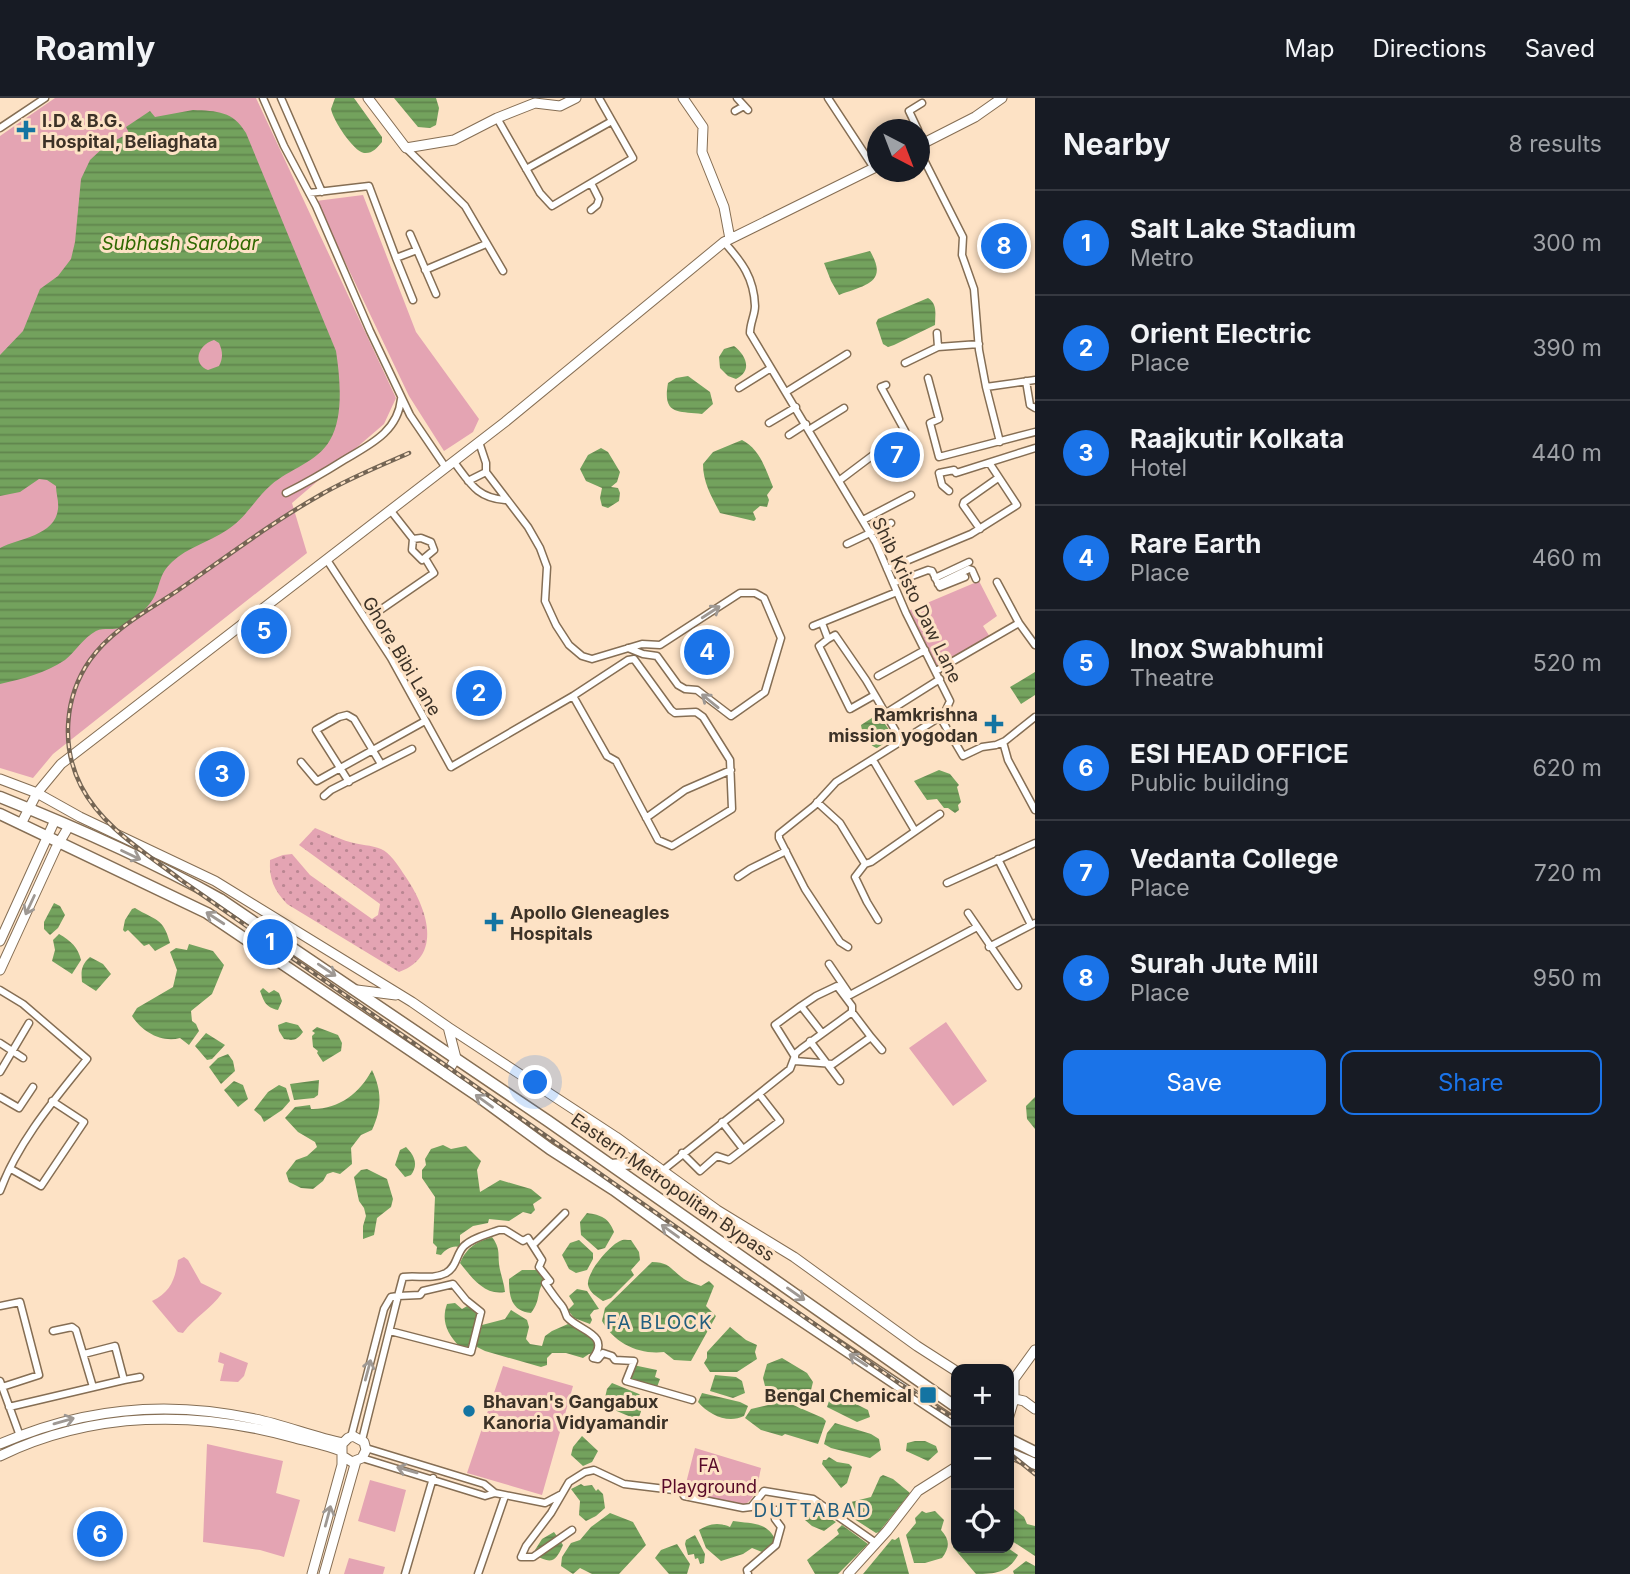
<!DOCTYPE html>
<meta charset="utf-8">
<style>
body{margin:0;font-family:Inter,sans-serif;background:#20242c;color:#f1f3f6}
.controls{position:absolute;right:21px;bottom:21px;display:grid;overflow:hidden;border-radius:14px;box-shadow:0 4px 10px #0003}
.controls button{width:63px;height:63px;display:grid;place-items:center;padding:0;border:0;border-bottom:2px solid #363941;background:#171b24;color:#f1f3f6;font:35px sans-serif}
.compass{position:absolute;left:867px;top:21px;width:63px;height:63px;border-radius:50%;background:#171b24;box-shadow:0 4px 10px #0003;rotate:138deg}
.you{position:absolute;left:536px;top:985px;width:24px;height:24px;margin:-18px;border:5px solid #fff;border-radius:50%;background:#1a73e8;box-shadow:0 0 0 10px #1a73e833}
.badge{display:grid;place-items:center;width:46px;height:46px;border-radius:50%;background:#1a73e8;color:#fff;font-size:23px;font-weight:700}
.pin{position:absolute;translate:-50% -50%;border:4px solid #fff;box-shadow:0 2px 7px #0006}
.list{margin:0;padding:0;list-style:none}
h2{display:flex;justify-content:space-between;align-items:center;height:91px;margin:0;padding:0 28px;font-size:30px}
h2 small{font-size:23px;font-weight:400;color:#9ea1a6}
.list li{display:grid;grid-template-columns:46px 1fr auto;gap:21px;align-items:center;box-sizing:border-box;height:105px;padding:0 28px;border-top:2px solid #363941}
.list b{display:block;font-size:26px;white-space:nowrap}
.list p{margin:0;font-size:23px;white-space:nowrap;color:#9ea1a6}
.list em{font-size:23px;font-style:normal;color:#9ea1a6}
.actions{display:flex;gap:14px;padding:21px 28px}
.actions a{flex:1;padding:16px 0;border:2px solid #1a73e8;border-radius:14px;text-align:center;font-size:24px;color:#1a73e8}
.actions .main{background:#1a73e8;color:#fff}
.icon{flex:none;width:38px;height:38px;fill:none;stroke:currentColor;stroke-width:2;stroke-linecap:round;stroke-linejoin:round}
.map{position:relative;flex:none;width:1035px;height:1476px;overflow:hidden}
header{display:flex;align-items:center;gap:42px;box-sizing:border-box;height:98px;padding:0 35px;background:#171b24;border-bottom:2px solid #363941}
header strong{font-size:33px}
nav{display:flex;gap:38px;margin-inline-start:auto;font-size:24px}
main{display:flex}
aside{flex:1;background:#171b24}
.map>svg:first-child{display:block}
</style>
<header>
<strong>Roamly</strong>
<nav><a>Map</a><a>Directions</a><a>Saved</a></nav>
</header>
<main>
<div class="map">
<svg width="1035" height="1476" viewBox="0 0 1035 1476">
<defs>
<pattern id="grass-dots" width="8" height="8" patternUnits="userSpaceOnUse" patternTransform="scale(1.75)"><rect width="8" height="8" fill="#e4a4b3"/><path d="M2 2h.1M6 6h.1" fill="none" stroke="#ba8692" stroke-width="1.8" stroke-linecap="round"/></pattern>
<pattern id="water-rules" width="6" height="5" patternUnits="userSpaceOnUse" patternTransform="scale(1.75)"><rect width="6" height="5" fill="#73a25d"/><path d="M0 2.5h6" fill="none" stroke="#60854d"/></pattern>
</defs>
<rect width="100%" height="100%" fill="#fde2c5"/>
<path fill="url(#grass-dots)" d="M315,730C326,734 338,741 350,744C359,747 372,747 381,751C390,755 398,767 403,775C424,804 447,857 399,874L287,806C274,792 269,781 270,762L283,757L292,756L310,777L372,821L378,817L380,806L299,747Z"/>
<path fill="#e4a4b3" d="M55,0H256L396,300L384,326L292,405L307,455L53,656L33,680L0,670V38Z
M363,97L416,234L479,321L473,334L444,353L409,298L316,103Z
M979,483L997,518L983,528L990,539L937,570L908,513Z
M946,924L987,983L953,1008L909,950Z
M184,1159L188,1162L201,1185L222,1195C211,1211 195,1219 183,1235L178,1234L152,1203C171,1194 175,1181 178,1162Z
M220,1254L248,1265L244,1278L238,1284L220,1283L224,1266L218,1264Z
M503,1268L573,1288L542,1397L467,1375Z
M207,1346L283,1363L276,1395L300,1402L284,1459L260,1452L203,1444Z
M695,1350L761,1370C758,1383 757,1402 743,1407L684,1393Z
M370,1382L406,1392L395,1434L358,1423Z
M349,1460L385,1469L383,1476H344Z"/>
<path fill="url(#water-rules)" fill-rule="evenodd" d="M335,0H354L382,39V44C377,50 372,56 364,55C353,53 333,22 331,11Z
M394,0H436L439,10L436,27L430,30L418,29Z
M193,12C217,13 233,13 246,35L336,253C340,280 344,318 330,342C318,364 289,371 271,387C255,401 245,421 227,432C209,444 188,449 172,464C158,477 161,487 153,501C147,511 132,524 121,529C114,533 104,529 96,533C83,540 76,553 65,562C46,575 22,581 0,586V450C19,440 55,438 58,411C59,403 56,396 56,388L47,382L39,381L20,394L0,398V257L23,233L40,191L58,178L71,161L75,144L81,81L90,62L105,48L129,35L126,29L150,13L155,19ZM214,242L219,245C223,254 223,260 219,268L208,272C191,265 199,246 214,242Z
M870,153C889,185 865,187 839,197L831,183L824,165Z
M928,200C938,206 935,217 935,227L894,247L888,249L883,246L876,225L878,221Z
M734,248C746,257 753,273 736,281L728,278L720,270L719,259L724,251Z
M688,278L710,294L713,306L702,316C679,313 662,318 668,285L676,280Z
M742,342C760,351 766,372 773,389L767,397L769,402L767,409L760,408L753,414L756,421L754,423L720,415C712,399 703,385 703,366L713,354Z
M601,350L608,354L620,374L617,384L611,389L618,390L620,395L619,403L608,410L602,408L600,400L602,390L586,383L580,371L588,357Z
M1035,574V597L1021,606L1010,589Z
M878,616L892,636L891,641L877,650C869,648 862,635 861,627Z
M939,672L950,676L959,687L957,689L961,704L958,707L959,712L955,715L948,710H944L937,701L927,702L914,683Z
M54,805L60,808L65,817L58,830L50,837L44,831V824Z
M135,810C156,823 163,819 170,845L155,853L149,846L144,848L128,832L125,834L123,832L125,822L132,811Z
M59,836C71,843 78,849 81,862L72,876L52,863L55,852L53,842Z
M189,846L213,853L224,867L212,896L191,913L192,923L196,926L199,933L189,947L180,940C162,945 142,934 132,918L137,910L173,889L177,872L170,854L176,850L187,852Z
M90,859L103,866L111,876L96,893L82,884C81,873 81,867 90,859Z
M263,890L269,895L274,892L279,895L282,903L278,912C265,909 264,903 260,893Z
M286,924L298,927L303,934C297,942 294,943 284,941L279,933L278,927Z
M317,929L338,937L342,945L341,953L323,964L317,955L318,953L313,949L312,938L315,935L312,933Z
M206,935L225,947L212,961L207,962L195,948Z
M228,956L233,963L235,973L221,986L209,969L218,960Z
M372,972C382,993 382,1010 372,1032L361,1037L351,1050L352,1066L340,1076L333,1074L327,1076L323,1083L313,1091L301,1090L289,1084L286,1075L296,1062L307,1058L317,1049L315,1044L298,1034L285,1020L295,1009L310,1007L311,1011C338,1012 360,995 372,972Z
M319,982L318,997L314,1000L294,1002L290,986Z
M234,983L243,987L248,1001L238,1009L224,992Z
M279,987L286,990L290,1003L282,1012L264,1024L261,1018L254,1012L268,994Z
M1035,999V1031L1027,1021L1026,1008Z
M443,1047L451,1051L466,1048L481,1063L477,1072L480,1094L500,1082L531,1091L542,1100L533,1106L535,1112L531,1116L523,1114L509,1123L489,1121L488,1125L473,1128L460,1137V1149C452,1147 446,1151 441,1157L436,1156L437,1149L433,1145L435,1099L422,1080V1072L426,1067L425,1061L431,1051Z
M406,1049C414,1057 419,1066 411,1077L405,1079L395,1067L400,1052Z
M367,1071L387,1081L393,1101L391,1109L377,1120L374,1137L363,1141V1128L366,1118L364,1110L359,1103L354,1079L361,1072Z
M587,1115C601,1117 609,1120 614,1134L605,1150L598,1152L581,1137L580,1124Z
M492,1139C500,1150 498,1154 499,1166C500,1175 504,1184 505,1194C485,1198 472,1180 460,1165C467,1149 476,1144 492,1139Z
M579,1142L593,1155V1161L587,1172L576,1175L569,1171L562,1157L570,1145Z
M631,1142L639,1154L640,1162L631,1172L634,1177L611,1200L603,1203C596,1198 590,1195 588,1187C586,1175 610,1147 620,1143C623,1141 627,1142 631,1142Z
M652,1164C670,1164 671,1172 684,1181C688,1184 696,1186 701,1188L709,1183L714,1188L706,1208L716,1218L691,1263L674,1262L664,1254C639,1257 614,1245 602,1223L605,1210Z
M522,1172H538L546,1181C535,1194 542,1201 531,1215C511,1213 509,1198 509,1181Z
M577,1191L587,1193L599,1211L594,1212L590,1217L592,1222L590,1226L574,1220L568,1212L574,1206L569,1198Z
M455,1205L462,1211L469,1207L474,1210L478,1218L468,1249L459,1248C447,1235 441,1223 447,1206Z
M511,1212L527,1222L529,1229L526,1241L530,1246L542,1248L545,1238L552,1233L568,1226L585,1232L598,1246L596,1255L589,1256L583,1260L566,1255H552L547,1260V1267L541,1269L485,1253L475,1248L482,1227L505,1221Z
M730,1229L746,1242L757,1247L755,1254L757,1261L737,1274H710L704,1265L707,1260V1254Z
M782,1260L807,1275L813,1284L811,1292L799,1302L775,1295L765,1288L763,1280L767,1266Z
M633,1267L657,1272L655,1279L660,1281L657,1289L628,1282Z
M715,1277L736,1279L742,1283L745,1295L733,1300L710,1293Z
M612,1285L639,1296L645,1302L638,1322L612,1311L604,1304L607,1291Z
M702,1295L740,1304L748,1308L744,1318C728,1326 709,1317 698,1304Z
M835,1298L842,1299L868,1312L870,1319L857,1324L827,1309L829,1303Z
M775,1299L823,1320L826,1323L818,1346L785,1336L782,1338L761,1332L745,1320L751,1311L768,1307Z
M835,1325L871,1336L879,1341L881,1352L870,1360L831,1350L824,1346L827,1335Z
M582,1338L598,1353L592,1364L583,1368L571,1357L573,1349Z
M915,1343H925L936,1348L938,1354L928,1363L906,1353L907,1345Z
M829,1359L837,1364L849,1366L852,1369L847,1385L841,1390L822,1366L823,1362H826Z
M883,1377L893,1381L910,1395L879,1434L876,1435L845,1415L851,1404L871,1399L880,1379Z
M581,1386L584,1388L592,1387L596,1393L598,1391L603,1396L605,1410L596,1418L586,1423L579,1417L580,1403L571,1391Z
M1009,1407L1024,1419L1027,1426L1035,1428V1458L1009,1441Z
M818,1413L836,1424L824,1433L812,1428L805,1422Z
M922,1413L926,1415L935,1413L944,1422L941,1432C950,1442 950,1449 942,1460L925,1465H914L906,1437L916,1425L915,1420Z
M610,1415L633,1424L646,1447L619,1476H592L580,1470L573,1476L561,1468L562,1459L571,1445L580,1442L591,1429Z
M733,1423C751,1426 767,1423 776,1443L762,1454L752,1450L743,1456L721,1463L706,1450L699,1432C710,1425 719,1424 730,1429Z
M842,1427L868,1446L838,1476H815L807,1462L839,1436L837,1432Z
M554,1434L563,1447C556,1463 552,1467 535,1457V1452L542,1441Z
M695,1437L705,1456L704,1465L700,1466L698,1460L695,1461L694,1456L688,1457L685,1446L686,1442Z
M899,1439L909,1476H863L892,1441L895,1442Z
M956,1442V1450H1008L1018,1457C1008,1475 995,1476 976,1476L953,1449Z
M677,1446L690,1466L687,1476H669L655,1460L661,1452Z
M1026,1463L1035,1468V1476H1014L1013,1473Z"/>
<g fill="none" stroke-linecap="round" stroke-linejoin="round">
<defs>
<path id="street" d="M263,0L284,48L316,108L370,233L410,317L446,370
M281,0L322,94
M737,0L748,12
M828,0L874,70
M735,13L744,8
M497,20L540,95L552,108L633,60L599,0
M0,30L45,0
M918,32L909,13L922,5
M406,50L465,108L503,173
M921,56L963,139L962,157L974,191L979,252L986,289L1000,344
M526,71L612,23
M591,85L599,101L597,107L591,112
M309,95L369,88L396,160L417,152
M410,136L436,196
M724,144C742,164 754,180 755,208C755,217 750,225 750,235L876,445L906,515L950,603L945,614L940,619L836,684L814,708L779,736V740L805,791L840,844L848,849
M396,160L413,202
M425,172L486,146
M937,235L938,249
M905,265L938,249L979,246
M928,280L939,321L930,325L939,359L1035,334
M1026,283L1030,307L1035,310
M986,289L1035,282
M739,290L771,270
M786,294L847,256
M769,325L796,309
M810,331L844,310
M789,337L806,326
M479,344L486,365V374L528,429L540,450L547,469L545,503L556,527L569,547L582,558L592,561L642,546L660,547L740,495H755L764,500L781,540L765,594L731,618L697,592L685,591L678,587L657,558L643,556L628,550
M454,364C470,385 477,400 505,402
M840,382L905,333L881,289L886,287
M468,383L486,374
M949,393L942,387L939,375L954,372L956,375L1035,350
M286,395C306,385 325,374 344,362C369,347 398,334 401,301
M391,413L413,441L421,440L431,444L434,452L422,462L412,452L413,441
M863,422L911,397
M980,431L963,407L964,404L998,380
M847,446L891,425
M327,462L391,560L451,669L573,598L628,562L634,561L671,612L675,615L696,614L703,619L730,662L732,711L672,748L658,742L616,663L607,658L573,598
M887,471L971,436L1017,407L990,366
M935,480L969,464
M893,485L928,472L932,473L940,489L965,479
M938,486L969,471L972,472L976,481
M373,517L434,475L425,460
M822,525L828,541L819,548L850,611L873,598L876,599L902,644
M1019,525L1035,547
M813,528L897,494
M828,541L835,537L866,582L876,599
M936,573L1019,525L997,484
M878,578L925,552
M886,615L940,581
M940,619L963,658L982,649L996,647L1005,643L1035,619
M1003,644L1008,662L1035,712
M873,662L915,733
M301,664L317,683L425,623
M349,684L316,632L339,619L347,617L354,621L381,666
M324,698L331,692L412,651
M817,704L840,725L865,766L855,779L867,804L878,822
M646,720L685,692L731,672
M998,761L1031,827
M865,766L871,764L940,716
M738,779L750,771L786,753
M947,785L1035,745
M968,815L1018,888
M989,849L1035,825
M829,866L850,897L977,829
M0,892L23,906L87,961C54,1002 18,1044 0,1093
M801,908L816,898L837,888L852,908V914
M871,939L882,952
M810,943L840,983
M0,945L23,960
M795,959L775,927L801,908L822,935
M0,974L29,925
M0,999L19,1010L33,989
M722,1024L743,1051
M682,1055L700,1073L717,1058L729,1062L780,1023L759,996
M11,1071L41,1088L84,1024L52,1003
M662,1073L790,971L796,955L801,951L852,914L871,939L833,966L795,963
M533,1147L565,1115
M0,1208L20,1204L39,1277L2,1289
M53,1233L72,1229L76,1232L93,1289
M390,1233L471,1254L481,1214L466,1202L453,1186L423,1193L420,1197L398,1198L403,1179C418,1177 432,1182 446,1175C457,1169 456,1156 464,1148C472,1140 488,1136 499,1132H505L523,1143L528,1140L542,1162L539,1169L550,1183L545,1185C551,1194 556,1201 562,1208C564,1210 566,1217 567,1219C579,1233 611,1236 593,1260L598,1261L603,1255L612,1258L615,1262L634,1263L626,1283L692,1302
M124,1282L140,1279
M0,1283L20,1338
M9,1309L124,1282L115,1248L84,1256
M351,1339L384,1211L391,1199L398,1198
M362,1342L398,1198
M366,1350L484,1386L495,1395L545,1405L562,1396
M362,1360L485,1398L495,1395
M572,1432L533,1459H521L526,1448L551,1415L569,1384L585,1374L594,1372L624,1386L682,1393L684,1398L743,1410L751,1409L764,1393L813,1401L876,1445
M405,1476L433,1380
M478,1476L505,1398
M748,1476L747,1472L776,1447L781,1429L775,1421L776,1412"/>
<path id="secondary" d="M368,0L406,50L454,42L497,20L535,5L560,8L576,0
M683,0L703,29L702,54L724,109L730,141
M920,47L975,19L1002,0
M0,681L37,695L80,719L215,783L412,904L448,929L456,960L446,977
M21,726L37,695L61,666L505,324L724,144L878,68
M0,843L55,722
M0,872L56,750L69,728
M357,892L396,897
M448,929L616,1039L717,1112L794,1159L917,1248L956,1273
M1011,1300L1024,1303L1035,1311
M1009,1318L1014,1301V1281L1035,1252
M0,1346C82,1310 168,1302 255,1321C285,1327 313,1339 343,1345
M0,1358C93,1313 196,1312 295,1340C310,1344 326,1347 341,1353
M312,1476L342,1367V1346L348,1340L353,1338L364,1344L366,1352L362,1360L352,1364L344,1359
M324,1476L356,1363
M848,1476L887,1433L918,1393L956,1369"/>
<path id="primary" d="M0,699C75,729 150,762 220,801L548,1023L956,1309
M0,716L207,815L475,996L550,1051L614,1092L702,1156L956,1326
M611,1067L649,1064
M1009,1341L1035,1354
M1009,1355L1035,1366"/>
</defs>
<use href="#street" stroke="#856e54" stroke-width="9"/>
<use href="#secondary" stroke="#856e54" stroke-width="11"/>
<use href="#primary" stroke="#856e54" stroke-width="13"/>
<use href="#street" stroke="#fff" stroke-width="6"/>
<use href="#secondary" stroke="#fff" stroke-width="9"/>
<use href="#primary" stroke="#fff" stroke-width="10"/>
<defs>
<path id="rail" d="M409,355C380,368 350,380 322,396C272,424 225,460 177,493C147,513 111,532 90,562C64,599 61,649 81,688C102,729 146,755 181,782L900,1286L956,1322
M1009,1355L1035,1376"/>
</defs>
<use href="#rail" stroke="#746554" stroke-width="4.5"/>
<use href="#rail" stroke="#fde2c5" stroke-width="2" stroke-dasharray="5" stroke-linecap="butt"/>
</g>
<defs><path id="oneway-shaft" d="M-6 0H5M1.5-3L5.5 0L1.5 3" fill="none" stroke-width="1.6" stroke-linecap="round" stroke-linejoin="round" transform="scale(1.75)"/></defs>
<g stroke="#9e9893">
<use href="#oneway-shaft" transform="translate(711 514) rotate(-33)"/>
<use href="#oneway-shaft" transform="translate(710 603) rotate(-141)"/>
<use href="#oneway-shaft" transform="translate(131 757) rotate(25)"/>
<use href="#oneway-shaft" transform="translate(30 807) rotate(115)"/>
<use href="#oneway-shaft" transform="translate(215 820) rotate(-147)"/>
<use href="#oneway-shaft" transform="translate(327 872) rotate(34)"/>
<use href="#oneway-shaft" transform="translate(484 1003) rotate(-144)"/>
<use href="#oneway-shaft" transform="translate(670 1133) rotate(-144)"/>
<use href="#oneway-shaft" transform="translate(796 1196) rotate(35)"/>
<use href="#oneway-shaft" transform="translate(858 1262) rotate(-147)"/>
<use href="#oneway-shaft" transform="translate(368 1272) rotate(-75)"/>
<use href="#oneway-shaft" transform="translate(64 1323) rotate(-16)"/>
<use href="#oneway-shaft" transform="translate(407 1372) rotate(-164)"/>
<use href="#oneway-shaft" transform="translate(328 1418) rotate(-75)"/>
</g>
<g fill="#1474a2" stroke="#fde2c5" stroke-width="2.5">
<path d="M22.5 21.5h7v7h7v7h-7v7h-7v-7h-7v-7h7z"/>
<path d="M990.5 615.5h7v7h7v7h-7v7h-7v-7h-7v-7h7z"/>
<path d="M490.5 813.5h7v7h7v7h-7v7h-7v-7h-7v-7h7z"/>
<rect x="919" y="1288" width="18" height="18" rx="3.5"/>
<circle cx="469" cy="1313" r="7"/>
</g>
<g text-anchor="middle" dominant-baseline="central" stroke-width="6" stroke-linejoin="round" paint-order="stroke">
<g font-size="18" font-weight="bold" fill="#3c3227" stroke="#fde2c5" text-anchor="start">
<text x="42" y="22">I.D &amp; B.G.<tspan x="42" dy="21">Hospital, Beliaghata</tspan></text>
<text x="978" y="616" text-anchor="end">Ramkrishna<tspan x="978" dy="21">mission yogodan</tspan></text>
<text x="510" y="814">Apollo Gleneagles<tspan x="510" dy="21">Hospitals</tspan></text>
<text x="912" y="1297" text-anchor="end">Bengal Chemical</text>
<text x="483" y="1303">Bhavan's Gangabux<tspan x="483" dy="21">Kanoria Vidyamandir</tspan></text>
</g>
<g font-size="18" fill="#3c3227" stroke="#fde2c5">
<text transform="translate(917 502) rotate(64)">Shib Kristo Daw Lane</text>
<text transform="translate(402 558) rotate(59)">Ghore Bibi Lane</text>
<text transform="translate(673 1089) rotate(35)">Eastern Metropolitan Bypass</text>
</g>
<g font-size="18" fill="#580a29" stroke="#fde2c5">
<text x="709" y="1367">FA<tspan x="709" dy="21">Playground</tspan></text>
</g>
<g font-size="19" font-style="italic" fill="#2e6800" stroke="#fde2c5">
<text x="180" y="145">Subhash Sarobar</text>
</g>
<g font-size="19" letter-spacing="2" fill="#225e7e" stroke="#fde2c5">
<text x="660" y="1224">FA BLOCK</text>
<text x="813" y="1412">DUTTABAD</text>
</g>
</g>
</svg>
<div class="controls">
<button>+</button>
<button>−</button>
<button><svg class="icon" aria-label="locate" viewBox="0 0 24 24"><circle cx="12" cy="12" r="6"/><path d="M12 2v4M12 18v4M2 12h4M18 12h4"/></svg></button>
</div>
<svg class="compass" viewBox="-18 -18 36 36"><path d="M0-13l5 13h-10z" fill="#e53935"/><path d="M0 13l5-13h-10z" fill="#9ea1a6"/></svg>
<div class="you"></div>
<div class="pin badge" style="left:270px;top:844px">1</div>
<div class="pin badge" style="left:479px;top:595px">2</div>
<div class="pin badge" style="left:222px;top:676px">3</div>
<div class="pin badge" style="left:707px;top:554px">4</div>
<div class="pin badge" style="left:264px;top:533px">5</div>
<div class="pin badge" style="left:100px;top:1436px">6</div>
<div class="pin badge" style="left:897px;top:357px">7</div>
<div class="pin badge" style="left:1004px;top:148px">8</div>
</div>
<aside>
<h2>Nearby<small>8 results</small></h2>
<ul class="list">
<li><span class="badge">1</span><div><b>Salt Lake Stadium</b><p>Metro</p></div><em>300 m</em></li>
<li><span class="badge">2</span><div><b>Orient Electric</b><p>Place</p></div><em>390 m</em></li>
<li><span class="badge">3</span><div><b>Raajkutir Kolkata</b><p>Hotel</p></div><em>440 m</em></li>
<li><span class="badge">4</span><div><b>Rare Earth</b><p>Place</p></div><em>460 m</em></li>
<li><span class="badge">5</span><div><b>Inox Swabhumi</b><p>Theatre</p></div><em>520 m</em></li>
<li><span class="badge">6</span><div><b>ESI HEAD OFFICE</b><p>Public building</p></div><em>620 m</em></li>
<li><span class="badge">7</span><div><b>Vedanta College</b><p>Place</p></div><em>720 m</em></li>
<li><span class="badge">8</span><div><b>Surah Jute Mill</b><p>Place</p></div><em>950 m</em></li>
</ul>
<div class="actions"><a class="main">Save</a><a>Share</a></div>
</aside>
</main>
